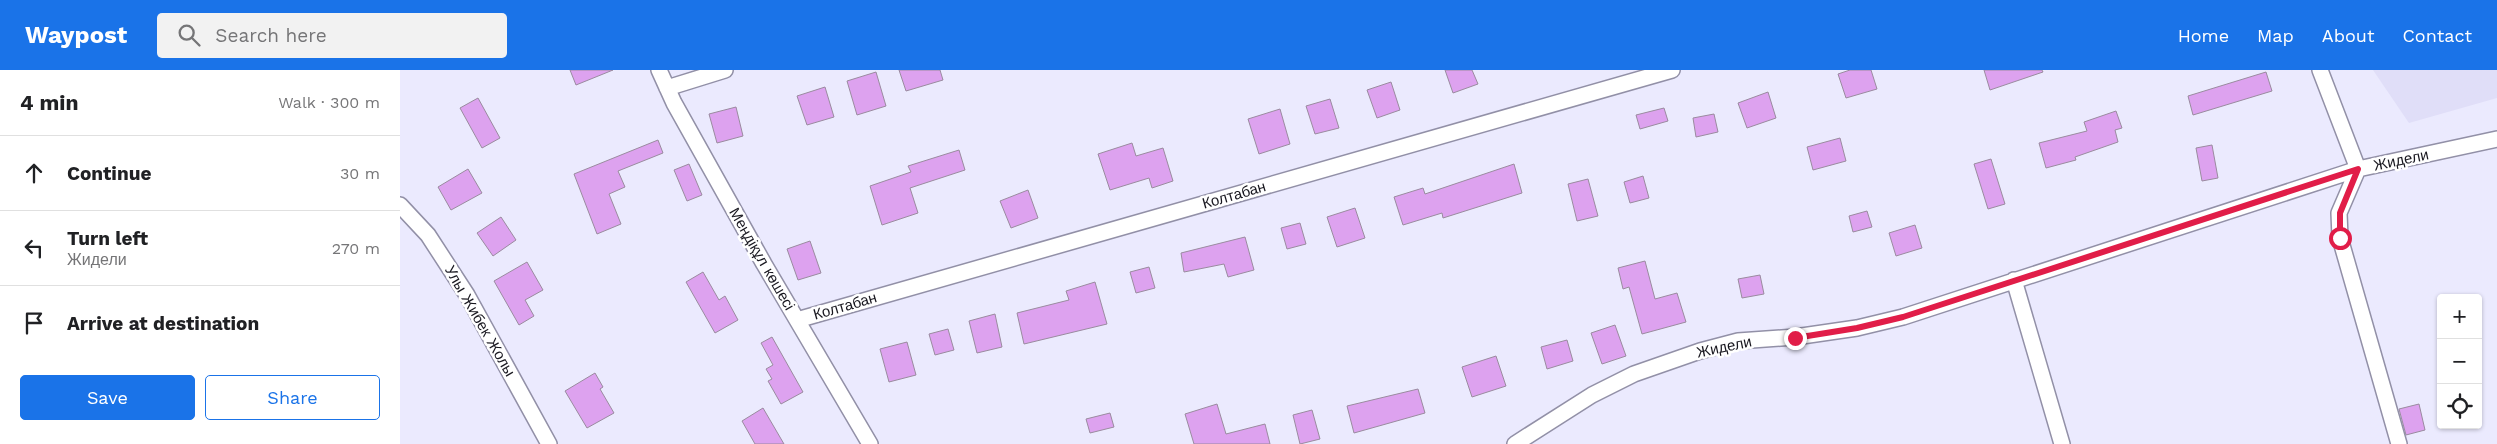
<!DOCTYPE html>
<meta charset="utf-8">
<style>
body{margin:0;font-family:"Work Sans",sans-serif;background:#f2f2f2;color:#202124}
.controls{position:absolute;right:15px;bottom:15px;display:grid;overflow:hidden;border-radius:5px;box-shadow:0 1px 4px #0004}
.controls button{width:45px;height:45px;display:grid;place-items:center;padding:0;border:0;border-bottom:1px solid #e0e0e0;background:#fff;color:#202124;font:25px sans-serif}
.stop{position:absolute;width:15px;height:15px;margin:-11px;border:4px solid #e11d48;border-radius:50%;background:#fff}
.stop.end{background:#e11d48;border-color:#fff;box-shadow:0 1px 5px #0008}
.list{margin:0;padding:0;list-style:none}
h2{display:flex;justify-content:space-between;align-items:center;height:65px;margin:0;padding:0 20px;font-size:21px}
h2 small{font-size:16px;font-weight:400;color:#757577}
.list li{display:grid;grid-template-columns:32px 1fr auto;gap:15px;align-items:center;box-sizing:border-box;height:75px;padding:0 20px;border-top:1px solid #e0e0e0}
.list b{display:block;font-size:19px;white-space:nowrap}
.list p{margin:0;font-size:16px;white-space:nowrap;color:#757577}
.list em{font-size:16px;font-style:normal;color:#757577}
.actions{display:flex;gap:10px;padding:15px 20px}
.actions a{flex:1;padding:11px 0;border:1px solid #1a73e8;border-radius:5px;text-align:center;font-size:18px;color:#1a73e8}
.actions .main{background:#1a73e8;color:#fff}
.icon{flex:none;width:28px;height:28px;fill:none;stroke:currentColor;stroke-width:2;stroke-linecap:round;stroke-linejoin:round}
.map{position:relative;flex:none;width:2097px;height:374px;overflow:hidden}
header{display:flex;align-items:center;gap:30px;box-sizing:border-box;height:70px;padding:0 25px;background:#1a73e8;color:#fff}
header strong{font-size:24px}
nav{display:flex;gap:28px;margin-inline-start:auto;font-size:18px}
.search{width:350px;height:45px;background:#f2f2f2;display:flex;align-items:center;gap:12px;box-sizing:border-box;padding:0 18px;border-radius:5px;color:#757577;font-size:19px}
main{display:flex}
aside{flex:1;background:#fff}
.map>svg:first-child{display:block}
</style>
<header>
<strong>Waypost</strong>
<div class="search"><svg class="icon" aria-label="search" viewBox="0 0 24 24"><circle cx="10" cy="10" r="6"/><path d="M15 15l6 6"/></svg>Search here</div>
<nav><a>Home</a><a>Map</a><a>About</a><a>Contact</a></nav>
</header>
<main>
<aside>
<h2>4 min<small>Walk · 300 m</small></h2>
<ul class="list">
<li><svg class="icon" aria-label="ahead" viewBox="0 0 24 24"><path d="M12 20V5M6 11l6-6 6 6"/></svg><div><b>Continue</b></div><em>30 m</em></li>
<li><svg class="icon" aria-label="left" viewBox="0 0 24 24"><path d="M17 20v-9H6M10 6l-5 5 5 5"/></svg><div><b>Turn left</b><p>Жидели</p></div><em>270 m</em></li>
<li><svg class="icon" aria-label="arrive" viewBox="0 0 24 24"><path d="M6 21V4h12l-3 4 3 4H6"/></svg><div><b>Arrive at destination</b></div></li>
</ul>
<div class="actions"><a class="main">Save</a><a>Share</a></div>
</aside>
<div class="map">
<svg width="2097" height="374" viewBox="0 0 2097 374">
<rect width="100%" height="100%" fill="#ebeafe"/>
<path fill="#e0def8" d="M1973,0H2097V28L2009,53Z"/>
<path fill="#dda2ef" stroke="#9a8b9f" d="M170,0H213L176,15Z
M499,0H540L543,10L506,21Z
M1045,0H1072L1078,14L1053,23Z
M1450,0H1471L1477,19L1446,28L1438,4Z
M1584,0H1642L1643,2L1590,20Z
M476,2L486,36L457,45L447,11Z
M1866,2L1872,21L1793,45L1788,26Z
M991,12L1000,40L977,48L967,20Z
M425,17L434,47L407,55L397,26Z
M1368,22L1376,48L1347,58L1338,33Z
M78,28L100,68L82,78L60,38Z
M930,29L939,58L915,64L906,36Z
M336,37L343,66L317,73L309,44Z
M1264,38L1268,51L1240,59L1236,45Z
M880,39L890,74L859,84L848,49Z
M1716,41L1722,58L1715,60L1718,72L1675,87L1676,90L1646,98L1639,73L1687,61L1684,52Z
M1314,44L1318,62L1296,67L1293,48Z
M1440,68L1446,91L1413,100L1407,77Z
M258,70L263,83L218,101L225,117L209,124L221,154L197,164L174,104Z
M732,73L736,86L763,78L773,111L752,118L749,108L710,120L698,84Z
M1812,75L1818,108L1802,111L1796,78Z
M559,80L565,100L510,118L518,143L482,155L470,116L511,102L508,96Z
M1591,89L1605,134L1588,139L1574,94Z
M289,94L302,125L287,131L274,100Z
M1114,94L1122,123L1043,148L1042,143L1003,155L994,127L1023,118L1025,124Z
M68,99L82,123L51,140L38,117Z
M1243,106L1249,128L1230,133L1224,112Z
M1188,109L1198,146L1177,151L1168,114Z
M628,120L638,148L611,158L600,131Z
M955,138L965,168L937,177L927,147Z
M1467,141L1472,157L1453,162L1449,146Z
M101,147L116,170L93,186L77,163Z
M900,153L906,174L887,179L881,158Z
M1515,155L1522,178L1496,186L1489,163Z
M845,167L854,200L828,207L824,194L784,202L781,183Z
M410,171L421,203L398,210L387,179Z
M1245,191L1255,229L1277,223L1286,252L1242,264L1229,217L1223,219L1218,198Z
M127,192L143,220L125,230L134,246L119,255L94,211Z
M749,197L755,218L736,223L730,202Z
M303,202L319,230L325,226L338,250L315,263L286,212Z
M1360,205L1364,224L1342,228L1338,209Z
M695,212L707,254L624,274L617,243L669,230L666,221Z
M595,244L602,277L577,283L569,251Z
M1215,255L1226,286L1202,294L1191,263Z
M548,259L554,280L535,285L529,264Z
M372,267L403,322L381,334L368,311L372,309L366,299L373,295L361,273Z
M1167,270L1173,291L1147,299L1141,277Z
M507,272L516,305L489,312L480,279Z
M1096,286L1106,316L1072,327L1062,297Z
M195,303L203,317L200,319L214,343L187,358L165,321Z
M1018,319L1025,343L954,363L947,336Z
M817,334L826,364L865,354L870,374H794L785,344Z
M2019,334L2025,360L2006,365L1999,339Z
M363,338L384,374H355L342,351Z
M912,340L920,369L900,374L893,345Z
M710,343L714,357L690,363L686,349Z"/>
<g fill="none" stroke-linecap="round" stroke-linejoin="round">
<defs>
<path id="minor" d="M259,0L274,33L364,194L470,374
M1920,0L1958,99L1939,143L1940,168L1999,374
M267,18L325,0
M0,135L28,165L67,225L149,374
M1614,210L1662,374
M397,250L1272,0
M1115,374L1192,325L1234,304L1300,281L1338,271L1395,267L1457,258L1503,247L1958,99L2097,69"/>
</defs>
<use href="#minor" stroke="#9290a7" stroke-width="18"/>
<use href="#minor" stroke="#fff" stroke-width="15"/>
</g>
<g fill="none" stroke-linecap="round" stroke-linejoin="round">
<path stroke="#e11d48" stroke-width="6" d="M1395,268L1457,258L1503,247L1958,99L1940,143V168"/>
</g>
<g text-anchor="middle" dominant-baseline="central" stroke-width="5" stroke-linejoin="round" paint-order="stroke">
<g font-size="15" fill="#18171f" stroke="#fff">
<text transform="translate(2001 90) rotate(-12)">Жидели</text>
<text transform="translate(834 125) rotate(-16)">Колтабан</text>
<text transform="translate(362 189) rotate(60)">Меңдіқұл көшесі</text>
<text transform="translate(445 236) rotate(-16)">Колтабан</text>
<text transform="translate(80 251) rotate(60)">Улы Жибек Жолы</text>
<text transform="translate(1324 277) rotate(-12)">Жидели</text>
</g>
</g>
</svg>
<div class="controls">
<button>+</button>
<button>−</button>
<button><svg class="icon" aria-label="locate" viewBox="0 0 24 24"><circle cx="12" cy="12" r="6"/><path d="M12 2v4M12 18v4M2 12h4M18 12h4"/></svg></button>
</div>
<div class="stop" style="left:1940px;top:168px"></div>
<div class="stop end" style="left:1395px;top:268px"></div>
</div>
</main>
